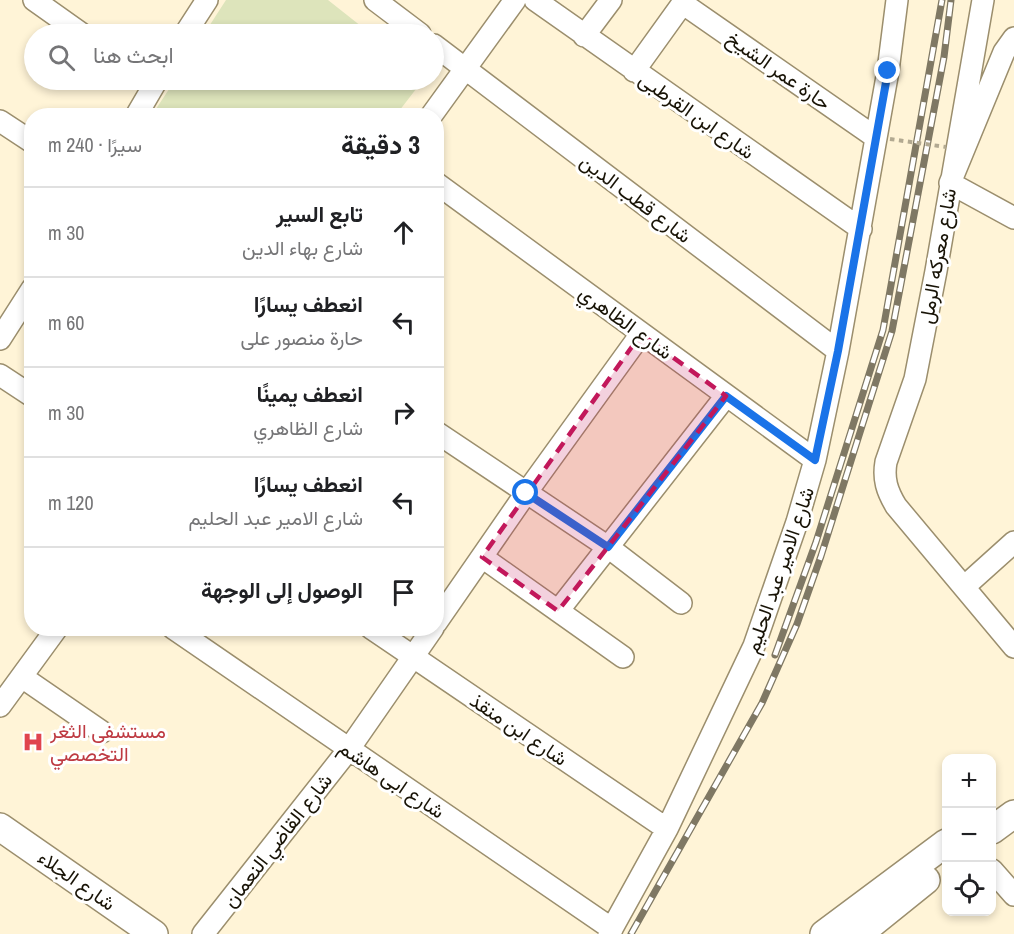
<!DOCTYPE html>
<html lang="ar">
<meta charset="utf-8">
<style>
body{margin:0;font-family:"Archivo Narrow",Vazirmatn,sans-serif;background:#f6f6f6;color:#202124;direction:rtl}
.controls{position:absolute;right:18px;bottom:18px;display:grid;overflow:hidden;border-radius:12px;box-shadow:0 3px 9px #0003}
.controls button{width:54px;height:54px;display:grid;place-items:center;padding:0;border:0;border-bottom:2px solid #e0e0e0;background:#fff;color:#202124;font:30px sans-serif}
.stop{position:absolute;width:18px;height:18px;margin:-14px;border:4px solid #1a73e8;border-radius:50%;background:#fff}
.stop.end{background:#1a73e8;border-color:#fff;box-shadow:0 2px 6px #0008}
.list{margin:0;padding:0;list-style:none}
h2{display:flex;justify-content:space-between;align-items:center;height:78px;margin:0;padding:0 24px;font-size:26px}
h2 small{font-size:20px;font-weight:400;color:#757577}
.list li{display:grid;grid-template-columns:39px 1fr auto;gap:18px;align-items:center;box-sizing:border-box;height:90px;padding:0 24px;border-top:2px solid #e0e0e0}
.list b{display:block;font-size:22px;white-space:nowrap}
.list p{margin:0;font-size:20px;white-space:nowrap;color:#757577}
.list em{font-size:20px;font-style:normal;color:#757577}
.icon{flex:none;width:33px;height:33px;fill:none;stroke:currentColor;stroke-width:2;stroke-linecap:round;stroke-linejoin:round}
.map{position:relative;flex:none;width:1014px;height:934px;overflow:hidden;direction:ltr}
.search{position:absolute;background:#fff;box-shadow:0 3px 9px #0003;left:24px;top:24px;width:420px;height:66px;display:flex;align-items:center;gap:15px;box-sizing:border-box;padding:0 21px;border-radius:33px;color:#757577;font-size:22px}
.panel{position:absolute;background:#fff;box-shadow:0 3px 9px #0003;left:24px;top:108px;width:420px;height:528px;border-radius:24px;direction:rtl}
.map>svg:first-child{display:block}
</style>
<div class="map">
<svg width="1014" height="934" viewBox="0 0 1014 934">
<rect width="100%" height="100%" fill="#fff4d7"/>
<path fill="#dde4bb" d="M226,0H328L371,34H204Z
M175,80H423L396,115H152Z"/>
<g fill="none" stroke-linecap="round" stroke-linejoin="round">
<defs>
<path id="minor" d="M34,0L82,34
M375,0L420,34
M535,0L861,229
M983,0L936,271L915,379L886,462C883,479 887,491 896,506L1014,647
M682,3L875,137
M185,34L207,0
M584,36L611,0
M1014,38L1004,52L950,183L1014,218
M434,45L838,351
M634,71L685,0
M136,116L157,80
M431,116L515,0
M0,121L32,142
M436,183L815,460
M0,339L32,289
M0,375L32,396
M436,432L608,547L681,603
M482,557L623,657
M964,587L1014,542
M558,611L726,396
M436,623L526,493L641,334
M173,628L612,929
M371,628L667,829
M22,677L102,732
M0,706L57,628
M992,870L1014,895
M203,934L349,749L433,628
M609,934L667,829L754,646L797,522L815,460L838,351L888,71L897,0"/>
<path id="major" d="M0,827L154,934
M992,830L1014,814
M824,934L946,843
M859,934L926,880"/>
</defs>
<use href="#minor" stroke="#9b8e6d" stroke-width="24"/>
<use href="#major" stroke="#9b8e6d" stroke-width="30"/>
<use href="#minor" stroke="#fff" stroke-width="21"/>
<use href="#major" stroke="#fff" stroke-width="27"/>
<defs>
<path id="rail" d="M775,655L816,542L883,330L942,0
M631,934L762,703L797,624L821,556L892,331L944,57L951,0"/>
</defs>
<use href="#rail" stroke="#7f7864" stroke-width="7"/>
<use href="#rail" stroke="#fff" stroke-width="4.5" stroke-dasharray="14" stroke-linecap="butt"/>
<path stroke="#b2a991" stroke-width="4" stroke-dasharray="4.5 4.5" stroke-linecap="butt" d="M890,139L946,147"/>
</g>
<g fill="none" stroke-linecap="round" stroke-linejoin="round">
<path stroke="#1a73e8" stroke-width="8" d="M526,493L608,547L726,396L815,460L838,351L888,71"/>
</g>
<path fill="#c2185b" fill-opacity="0.2" stroke="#c2185b" stroke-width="4.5" stroke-dasharray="12 8" stroke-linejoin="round" d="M641,334L726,396L558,611L482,557Z"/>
<defs>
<symbol id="hospital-bare" viewBox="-9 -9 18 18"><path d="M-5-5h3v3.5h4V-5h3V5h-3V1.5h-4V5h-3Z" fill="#e0444e" stroke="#fff" stroke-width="2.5" paint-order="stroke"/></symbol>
</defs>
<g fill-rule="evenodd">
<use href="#hospital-bare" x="18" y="727" width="30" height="30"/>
</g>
<g text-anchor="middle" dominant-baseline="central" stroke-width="6" stroke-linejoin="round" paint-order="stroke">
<g font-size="20" fill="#181306" stroke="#fff">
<text transform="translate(779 70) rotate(35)">حارة عمر الشيخ</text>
<text transform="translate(697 115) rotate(35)">شارع ابن القرطبى</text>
<text transform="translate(636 198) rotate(37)">شارع قطب الدين</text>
<text transform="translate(937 256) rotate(-80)">شارع معركه الرمل</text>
<text transform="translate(626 322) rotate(36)">شارع الظاهري</text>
<text transform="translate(779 570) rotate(-71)">شارع الامير عبد الحليم</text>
<text transform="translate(519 729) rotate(34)">شارع ابن منقذ</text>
<text transform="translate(392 779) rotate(34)">شارع ابى هاشم</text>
<text transform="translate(277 840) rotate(-52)">شارع القاضي النعمان</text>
<text transform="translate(77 880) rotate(35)">شارع الجلاء</text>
</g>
<g font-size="20" fill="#be3a42" stroke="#fff" text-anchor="start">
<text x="50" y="730">مستشفى الثغر<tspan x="50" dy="23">التخصصي</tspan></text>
</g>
</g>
</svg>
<div class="controls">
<button>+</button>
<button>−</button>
<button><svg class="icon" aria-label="locate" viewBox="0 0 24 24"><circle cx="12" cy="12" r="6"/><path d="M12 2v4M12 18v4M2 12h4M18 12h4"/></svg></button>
</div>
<div class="stop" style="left:526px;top:493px"></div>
<div class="stop end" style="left:888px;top:71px"></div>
<div class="search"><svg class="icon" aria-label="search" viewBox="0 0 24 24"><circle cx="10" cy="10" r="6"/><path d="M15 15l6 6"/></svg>ابحث هنا</div>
<section class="panel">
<h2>3 دقيقة<small>سيرًا · 240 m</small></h2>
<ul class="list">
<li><svg class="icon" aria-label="ahead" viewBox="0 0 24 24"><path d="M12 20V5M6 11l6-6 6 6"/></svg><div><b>تابع السير</b><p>شارع بهاء الدين</p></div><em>30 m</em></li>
<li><svg class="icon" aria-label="left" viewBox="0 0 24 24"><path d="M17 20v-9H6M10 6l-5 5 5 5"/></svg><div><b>انعطف يسارًا</b><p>حارة منصور على</p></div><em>60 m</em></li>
<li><svg class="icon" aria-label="right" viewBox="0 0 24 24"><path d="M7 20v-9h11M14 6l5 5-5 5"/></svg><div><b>انعطف يمينًا</b><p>شارع الظاهري</p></div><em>30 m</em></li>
<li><svg class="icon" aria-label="left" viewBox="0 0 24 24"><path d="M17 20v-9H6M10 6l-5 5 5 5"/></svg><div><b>انعطف يسارًا</b><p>شارع الامير عبد الحليم</p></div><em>120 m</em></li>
<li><svg class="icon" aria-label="arrive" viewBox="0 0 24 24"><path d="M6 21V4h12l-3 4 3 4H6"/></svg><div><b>الوصول إلى الوجهة</b></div></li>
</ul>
</section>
</div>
